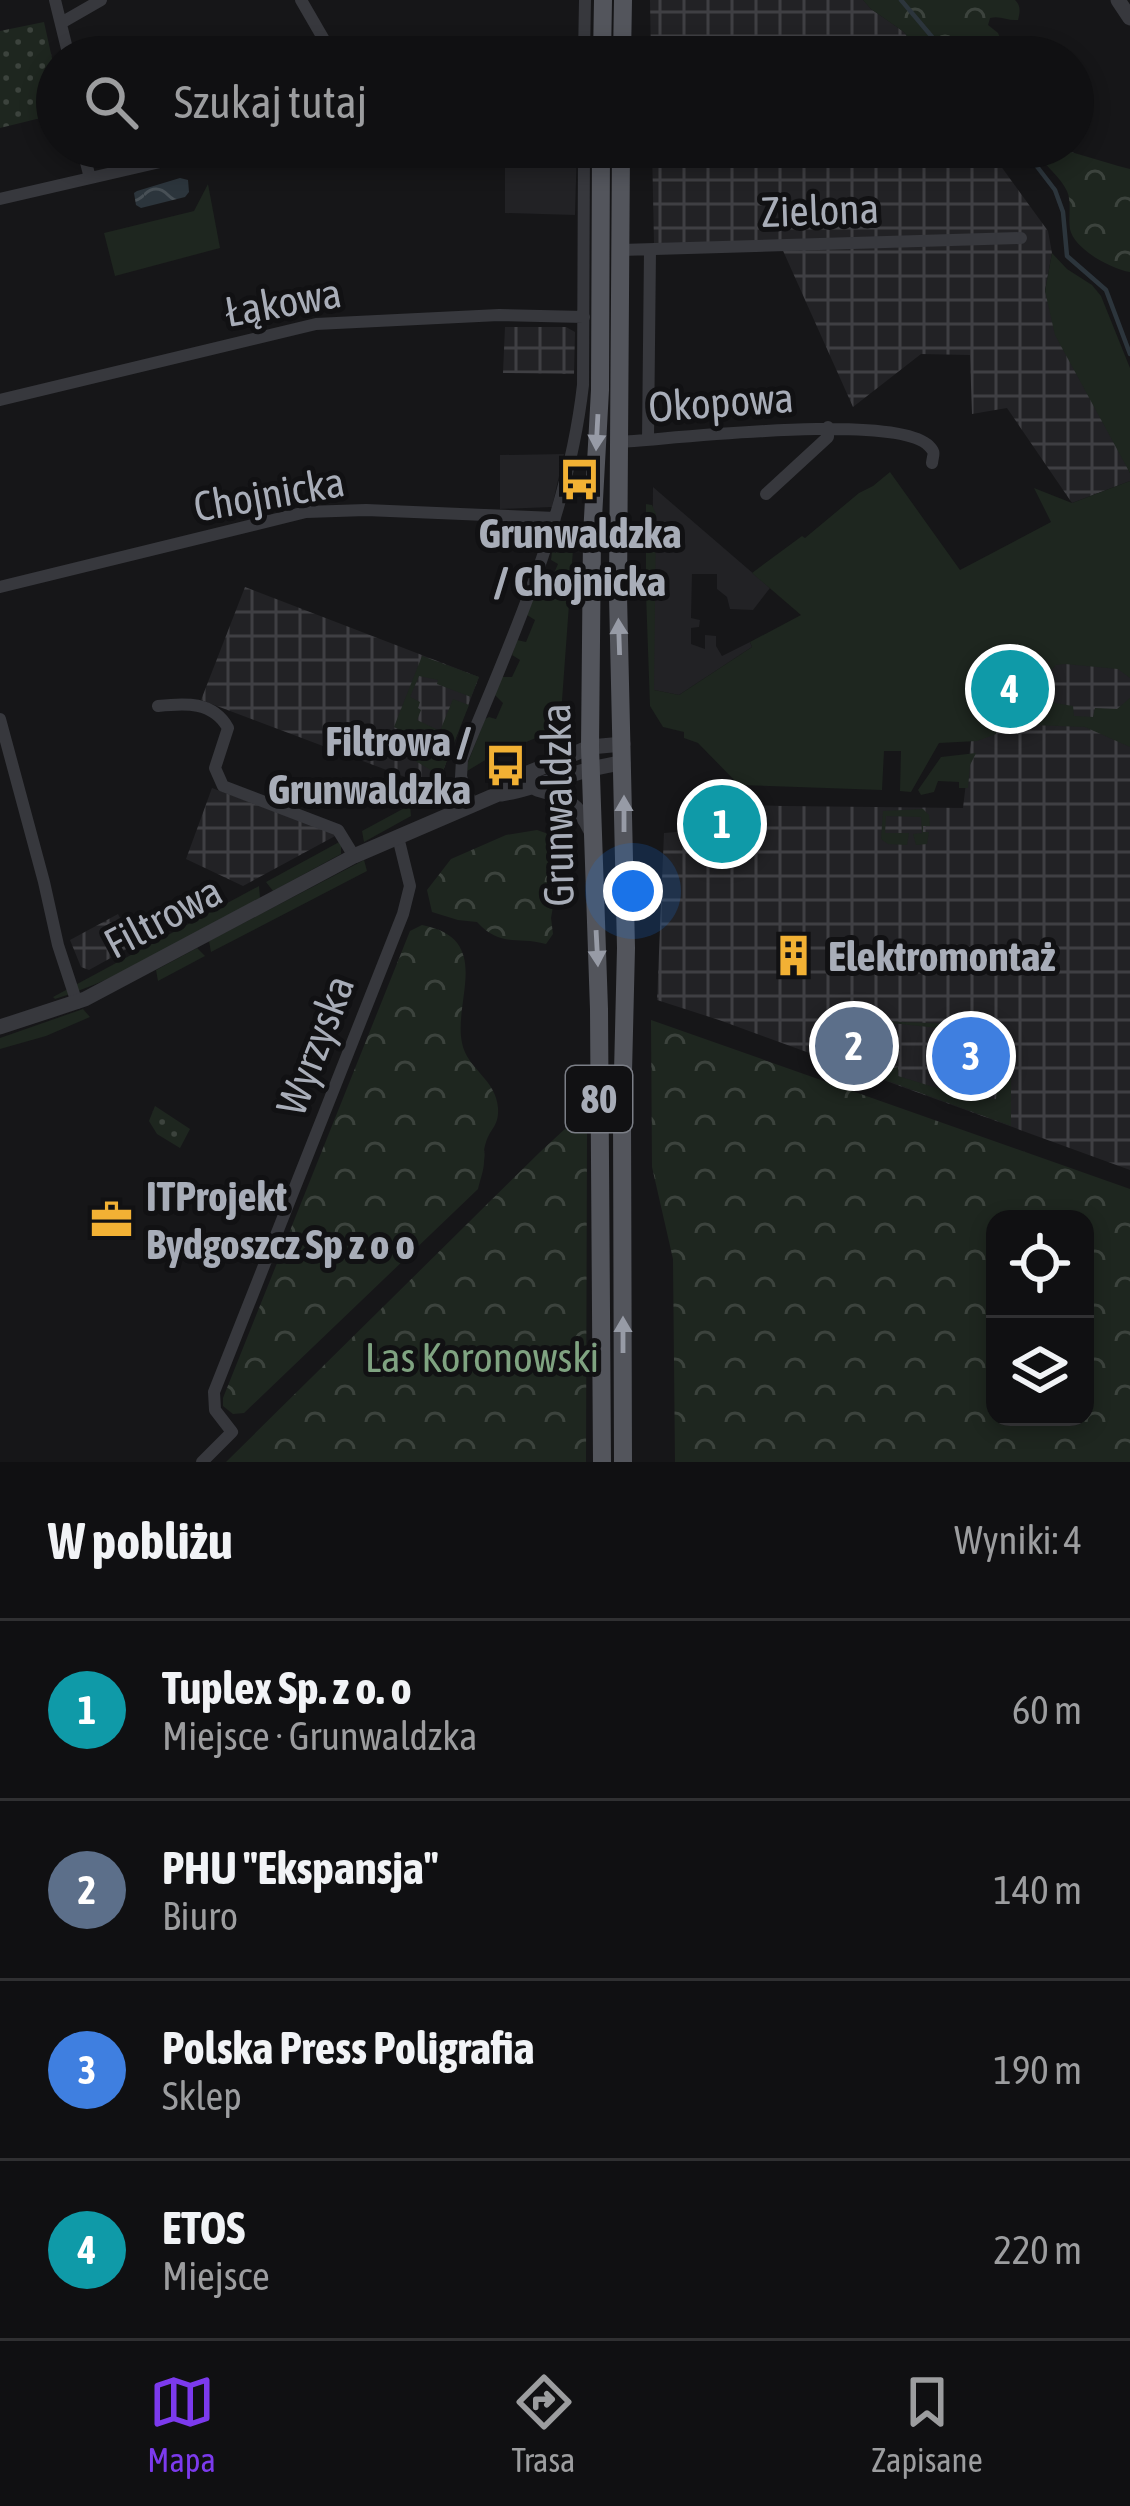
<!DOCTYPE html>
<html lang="pl">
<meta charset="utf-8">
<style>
body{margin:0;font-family:"Asap Condensed",sans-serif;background:#19191b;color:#f1f3f6}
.controls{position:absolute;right:36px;bottom:36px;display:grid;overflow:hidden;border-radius:24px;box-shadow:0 6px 18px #0003}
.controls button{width:108px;height:108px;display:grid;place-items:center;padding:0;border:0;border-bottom:3px solid #303032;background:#101012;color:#f1f3f6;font:60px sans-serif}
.you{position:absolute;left:633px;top:891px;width:42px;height:42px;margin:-30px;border:9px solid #fff;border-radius:50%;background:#1a73e8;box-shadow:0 0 0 18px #1a73e833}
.badge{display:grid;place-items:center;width:78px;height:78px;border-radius:50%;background:#7c3aed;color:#fff;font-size:39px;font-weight:700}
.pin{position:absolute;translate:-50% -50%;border:6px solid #fff;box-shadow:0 3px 12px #0006}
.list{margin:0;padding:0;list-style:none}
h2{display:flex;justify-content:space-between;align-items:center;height:156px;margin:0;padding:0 48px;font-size:51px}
h2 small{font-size:39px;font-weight:400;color:#9c9d9f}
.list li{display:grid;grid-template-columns:78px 1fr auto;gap:36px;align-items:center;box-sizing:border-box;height:180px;padding:0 48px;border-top:3px solid #303032}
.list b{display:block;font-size:45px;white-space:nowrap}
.list p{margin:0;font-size:39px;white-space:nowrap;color:#9c9d9f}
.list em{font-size:39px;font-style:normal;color:#9c9d9f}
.icon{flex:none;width:66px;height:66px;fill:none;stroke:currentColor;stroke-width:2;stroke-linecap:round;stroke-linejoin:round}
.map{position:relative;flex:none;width:1130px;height:1462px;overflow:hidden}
.search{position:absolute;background:#101012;box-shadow:0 6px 18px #0003;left:36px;right:36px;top:36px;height:132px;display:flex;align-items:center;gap:30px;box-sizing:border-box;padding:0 42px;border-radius:66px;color:#9c9d9f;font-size:45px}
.sheet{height:876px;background:#101012}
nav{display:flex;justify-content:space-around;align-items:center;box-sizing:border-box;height:168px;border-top:3px solid #303032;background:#101012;font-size:33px;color:#9c9d9f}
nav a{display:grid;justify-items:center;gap:6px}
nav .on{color:#7c3aed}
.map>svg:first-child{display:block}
</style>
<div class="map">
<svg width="1130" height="1462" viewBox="0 0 1130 1462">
<defs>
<pattern id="industrial-grid" width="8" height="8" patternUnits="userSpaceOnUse" patternTransform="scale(3)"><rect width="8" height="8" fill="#222225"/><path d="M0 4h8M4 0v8" fill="none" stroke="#3f3f43"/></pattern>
<pattern id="forest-crowns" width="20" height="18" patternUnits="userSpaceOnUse" patternTransform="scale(3)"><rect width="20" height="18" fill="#1e261f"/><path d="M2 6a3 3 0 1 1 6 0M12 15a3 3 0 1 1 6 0" fill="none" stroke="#3c433d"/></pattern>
<pattern id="park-dots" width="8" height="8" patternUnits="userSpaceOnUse" patternTransform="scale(3)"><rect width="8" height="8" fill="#1e261f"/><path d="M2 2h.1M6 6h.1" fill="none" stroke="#3c433d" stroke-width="1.8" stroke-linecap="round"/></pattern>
<pattern id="water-waves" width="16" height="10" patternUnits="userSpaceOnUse" patternTransform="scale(3)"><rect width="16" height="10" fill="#2c353c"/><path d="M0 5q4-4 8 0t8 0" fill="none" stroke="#485056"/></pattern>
</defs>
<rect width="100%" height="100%" fill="#161618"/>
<path fill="#222225" d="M505,147H577L575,215L505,213Z
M564,454L552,507L500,509V455Z
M653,487L770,588L753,610L730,609L727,597L717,589V574H692L691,618L700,620L699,627L691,628V644L705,649V635L716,636V646L722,656L750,642L752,647L679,695L654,690L652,569Z"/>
<path fill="url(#industrial-grid)" d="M650,0H863L871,9L904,32L922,57H651Z
M652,147H987L1048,231L1052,253L1045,291L1130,473V481L1072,503L1007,408L972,414L970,355L921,354L853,407L780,244L654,243Z
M505,327H566L575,332L574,374L503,373Z
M245,587L479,677L441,776L429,786L201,700Z
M983,640L1130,652V1170L719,1020L657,1000L664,833L677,832L705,805L963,808Z
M212,788L337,835L243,886L186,859Z
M118,914L134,945L89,970L81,967L70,940Z"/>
<path fill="#1e261f" d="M208,184L220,248L115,276L104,233L194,211Z
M1052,253L1067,269L1092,285L1101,296L1130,368V473L1055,335L1045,291Z
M890,472L960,570L1051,522L1034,488L1072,503L1130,481V678L1118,669L1065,664L1056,665L1047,674L1044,688L1054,703L1073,706L1074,716L1093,717L1095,708L1117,709L1130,698V747L1085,727L1032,725V708L1022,707L1023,671L1007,670V659L998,660L996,734L977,741L939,743L911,792L900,791L901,751H884L882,790L739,785L698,743L684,738V732L663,727L650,706L646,594V504L652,505L656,514L654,690L679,695L752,647L750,642L801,615L752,573L802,536L805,538L859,493L873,486Z
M570,531L574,536L560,728L492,756L467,771L468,762L485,719L489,717L496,719L503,703L495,695L502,677H512L520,660L512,655L517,640L526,642L535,620L527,615L537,589H547L558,564L551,560L552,552L556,553L563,536Z
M422,656L479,677L471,697L437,684L438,680L419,676L410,697L420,702L418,708L421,710L417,720L440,731L453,699L469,705L441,776L412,759L417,744L395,736L398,729L394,727Z
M976,753L970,765L968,788H959V782L938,781L934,792L921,795L918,790L941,757Z
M410,805L411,816L364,842L362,831Z
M923,809L929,815L930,826H923V832H929L927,844L916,845L913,834L922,833L921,817L886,816L885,833H909L907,845L888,844L881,839L883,811Z
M341,841V854L273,891L266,882Z
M364,860L367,871L211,952L209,941Z
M259,886L260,898C193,934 127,976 55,999L53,997Z
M197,948L205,956L158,981L156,970Z
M83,1009L90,1017L46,1036L0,1049V1038Z
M870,1021V1058L873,1064L890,1069L898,1067V1076L953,1093L956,1088L959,1089V1097L996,1099L998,1080L1009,1081L1011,1067V1126L866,1073Z
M879,1021L955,1024L957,1030L882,1022L881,1048L900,1049L897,1056H882L877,1051Z"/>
<path fill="url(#forest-crowns)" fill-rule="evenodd" d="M863,0H1015C1021,6 1020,12 1018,20C1008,21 1000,15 990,18L988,25L998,33L1004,48L995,57H922L904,32L871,9Z
M1035,147C1067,147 1099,162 1130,169V272C1111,269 1074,249 1070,229C1068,217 1072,202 1067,191C1060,177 1046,165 1035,154Z
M537,830L554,836L562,855L551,918L553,934L546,944C517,936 501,948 477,922L458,920L432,912L427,890L451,859L506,835Z
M422,925C494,939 453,1000 462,1043C467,1069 496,1079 498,1108C499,1126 491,1127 486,1142C482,1156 486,1147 484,1161C484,1170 480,1180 478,1189L244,1413L233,1414L223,1406V1398L410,931Z
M651,1020L1130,1189V1462H675L673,1259L652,1167ZM995,1219H1085V1417H995Z
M579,1125L587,1129L586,1462H226L540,1152L566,1128Z"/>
<path fill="url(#park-dots)" d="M44,22L57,81V114L0,128V31Z
M155,1106L190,1129L180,1148L157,1134L149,1121Z"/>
<path fill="url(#water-waves)" d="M180,178L188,180L189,192L185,197L141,208L136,205L134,193L137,191Z"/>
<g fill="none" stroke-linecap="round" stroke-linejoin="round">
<path stroke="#2c353c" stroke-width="4.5" d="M901,0L949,57
M1022,147L1055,190L1063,212L1067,256L1106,290L1130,354"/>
<path stroke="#37383d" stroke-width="12" d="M55,0L69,57
M301,0L334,57
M61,23L101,0
M584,57L585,0
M82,147L90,178
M0,199L225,147
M621,250L1021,238
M0,400L316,324L499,315L584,317
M648,440L650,250
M619,442C673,439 896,412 929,446C936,453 933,454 932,463
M766,494L828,437V427
M0,587L306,512L366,510L555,518
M158,706C185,703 213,701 228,728L215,768L223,786L338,830L354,856
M0,719L44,882L58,945L77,1003
M472,805L461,777L462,760C512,639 568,517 583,385L584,147
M202,1462L232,1432L215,1410L214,1392L403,914L410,886L398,837"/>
<path stroke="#37383d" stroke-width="15" d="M1118,0L1130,18
M537,789C564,796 579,805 591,831
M501,794C543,787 580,768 623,763
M0,1027L85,999L354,856L498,794L528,773L590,747L623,744"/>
<path stroke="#53555c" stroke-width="18" d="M602,57L603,0
M622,57L623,0
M601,147L600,390L592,536L590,747L599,1009L602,1462
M621,147L618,595L626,948L622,1114L623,1462"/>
</g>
<defs><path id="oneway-solid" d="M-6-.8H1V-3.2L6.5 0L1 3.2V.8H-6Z" transform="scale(3)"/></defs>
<g fill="#979ba6">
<use href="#oneway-solid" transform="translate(597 432) rotate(93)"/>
<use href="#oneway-solid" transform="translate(619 637) rotate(-92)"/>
<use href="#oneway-solid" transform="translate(624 814) rotate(-90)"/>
<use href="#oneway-solid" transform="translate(597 948) rotate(87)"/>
<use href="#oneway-solid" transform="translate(623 1335) rotate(-90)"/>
</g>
<defs>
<symbol id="bus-bare" viewBox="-9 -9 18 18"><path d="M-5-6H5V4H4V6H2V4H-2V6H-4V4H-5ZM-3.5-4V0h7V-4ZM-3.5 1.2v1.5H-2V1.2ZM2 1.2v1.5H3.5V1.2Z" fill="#f2b134" stroke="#111113" stroke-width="2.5" paint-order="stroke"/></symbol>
<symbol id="building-bare" viewBox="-9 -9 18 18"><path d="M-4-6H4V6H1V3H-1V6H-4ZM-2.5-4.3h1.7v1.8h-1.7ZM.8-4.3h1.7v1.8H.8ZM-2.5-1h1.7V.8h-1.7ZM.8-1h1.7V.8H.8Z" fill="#f2b134" stroke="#111113" stroke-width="2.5" paint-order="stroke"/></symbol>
<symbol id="office-bare" viewBox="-9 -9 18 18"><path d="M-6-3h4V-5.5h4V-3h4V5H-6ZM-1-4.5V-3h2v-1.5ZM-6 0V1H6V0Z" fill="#f2b134" stroke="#111113" stroke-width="2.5" paint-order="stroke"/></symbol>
</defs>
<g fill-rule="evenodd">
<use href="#bus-bare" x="550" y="450" width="59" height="59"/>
<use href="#bus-bare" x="476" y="736" width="59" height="59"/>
<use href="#building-bare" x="764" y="926" width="59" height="59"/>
<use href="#office-bare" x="82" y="1190" width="59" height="59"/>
</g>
<g text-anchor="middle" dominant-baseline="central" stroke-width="10" stroke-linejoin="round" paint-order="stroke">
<rect fill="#111113" stroke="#7b7e86" stroke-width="3" x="566" y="1066" width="66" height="66" rx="9"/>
<g font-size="39" font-weight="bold" fill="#a8adb8">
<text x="599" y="1099">80</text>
</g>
<g font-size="42" fill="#a8adb8" stroke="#111113">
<text transform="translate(820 210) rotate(-2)">Zielona</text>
<text transform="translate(283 302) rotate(-10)">Łąkowa</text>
<text transform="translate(721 402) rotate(-4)">Okopowa</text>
<text transform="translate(269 494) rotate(-10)">Chojnicka</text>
<text transform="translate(557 805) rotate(-91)">Grunwaldzka</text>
<text transform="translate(163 917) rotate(-28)">Filtrowa</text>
<text transform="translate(315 1045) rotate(-69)">Wyrzyska</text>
</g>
<g font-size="42" font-weight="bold" fill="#a8adb8" stroke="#111113" text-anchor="start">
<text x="580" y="533" text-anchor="middle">Grunwaldzka<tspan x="580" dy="48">/ Chojnicka</tspan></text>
<text x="471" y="741" text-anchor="end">Filtrowa /<tspan x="471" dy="48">Grunwaldzka</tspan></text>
<text x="828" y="956">Elektromontaż</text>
<text x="146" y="1196">ITProjekt<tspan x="146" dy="48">Bydgoszcz Sp z o o</tspan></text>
</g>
<g font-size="42" fill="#7fa381" stroke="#111113">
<text x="482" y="1357">Las Koronowski</text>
</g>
</g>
</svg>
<div class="controls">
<button><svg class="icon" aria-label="locate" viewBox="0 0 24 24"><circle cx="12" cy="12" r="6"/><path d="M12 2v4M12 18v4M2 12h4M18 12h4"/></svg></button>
<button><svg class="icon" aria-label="layers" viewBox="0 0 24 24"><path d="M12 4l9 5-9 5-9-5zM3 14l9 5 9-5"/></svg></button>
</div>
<div class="you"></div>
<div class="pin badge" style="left:722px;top:824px;background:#0f9aa8">1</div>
<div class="pin badge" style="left:854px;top:1046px;background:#5c6f8a">2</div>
<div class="pin badge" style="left:971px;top:1056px;background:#3f7fe0">3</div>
<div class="pin badge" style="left:1010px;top:689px;background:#0f9aa8">4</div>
<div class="search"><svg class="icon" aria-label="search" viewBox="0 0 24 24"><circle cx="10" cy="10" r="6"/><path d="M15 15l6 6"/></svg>Szukaj tutaj</div>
</div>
<section class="sheet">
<h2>W pobliżu<small>Wyniki: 4</small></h2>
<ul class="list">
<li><span class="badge" style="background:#0f9aa8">1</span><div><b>Tuplex Sp. z o. o</b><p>Miejsce · Grunwaldzka</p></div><em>60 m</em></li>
<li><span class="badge" style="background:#5c6f8a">2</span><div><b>PHU &quot;Ekspansja&quot;</b><p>Biuro</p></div><em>140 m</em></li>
<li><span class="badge" style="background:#3f7fe0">3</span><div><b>Polska Press Poligrafia</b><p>Sklep</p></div><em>190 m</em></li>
<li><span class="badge" style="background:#0f9aa8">4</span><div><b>ETOS</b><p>Miejsce</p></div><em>220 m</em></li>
</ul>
</section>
<nav>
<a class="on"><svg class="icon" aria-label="map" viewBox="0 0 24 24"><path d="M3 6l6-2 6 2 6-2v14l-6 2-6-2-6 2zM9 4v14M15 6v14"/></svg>Mapa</a>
<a><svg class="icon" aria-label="directions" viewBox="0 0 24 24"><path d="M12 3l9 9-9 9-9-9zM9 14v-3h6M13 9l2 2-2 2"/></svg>Trasa</a>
<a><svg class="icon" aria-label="saved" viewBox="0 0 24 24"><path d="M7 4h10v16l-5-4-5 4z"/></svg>Zapisane</a>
</nav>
